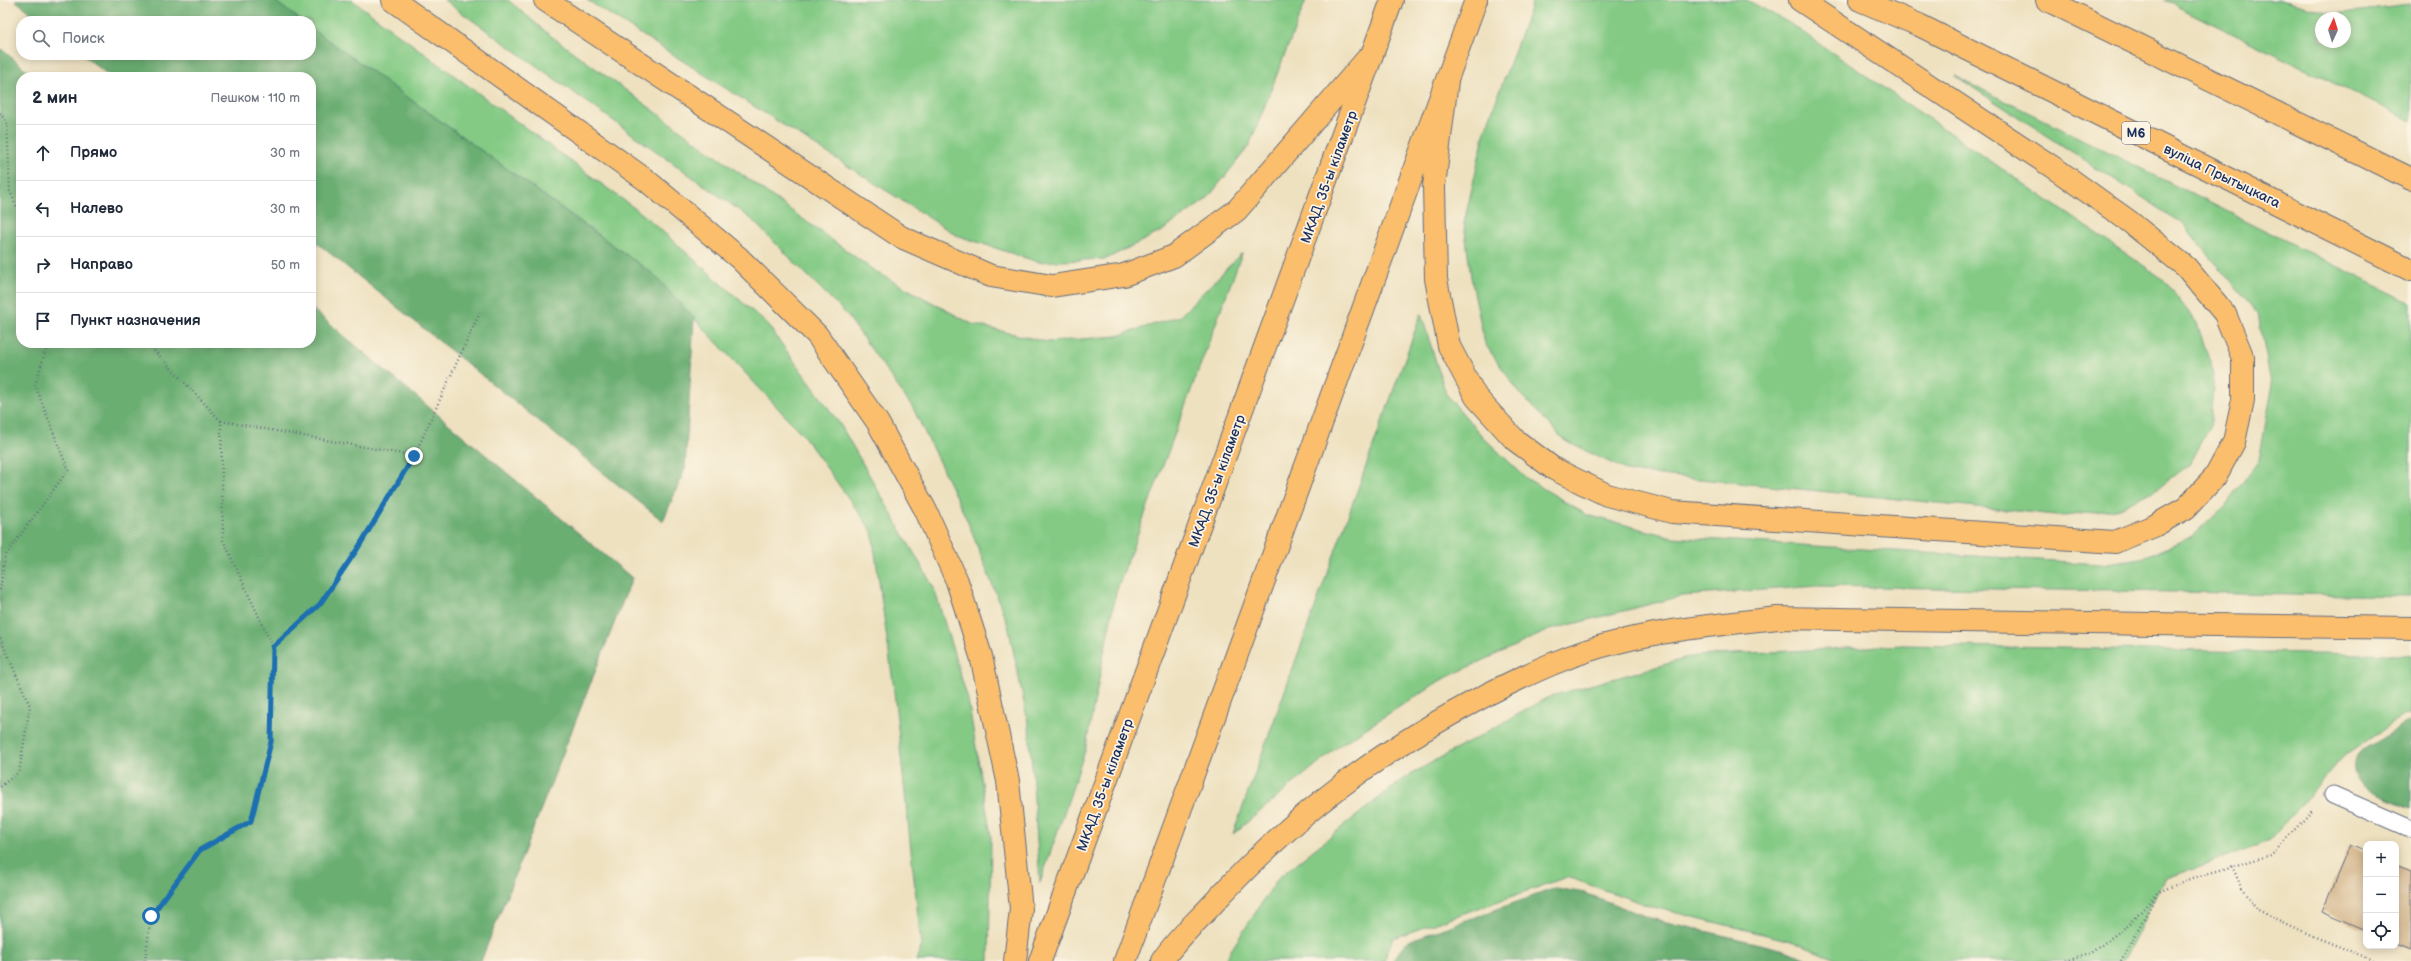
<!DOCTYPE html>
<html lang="ru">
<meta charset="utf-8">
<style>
body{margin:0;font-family:"Balsamiq Sans",sans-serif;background:#f2f2f3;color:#1f2937}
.controls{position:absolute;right:12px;bottom:12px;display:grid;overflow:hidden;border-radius:8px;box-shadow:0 2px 10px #0003}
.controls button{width:36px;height:36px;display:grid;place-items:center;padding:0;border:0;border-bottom:1px solid #e0e1e3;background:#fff;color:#1f2937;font:20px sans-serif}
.compass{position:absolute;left:2315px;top:12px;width:36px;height:36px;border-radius:50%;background:#fff;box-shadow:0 2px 10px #0003;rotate:4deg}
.stop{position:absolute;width:12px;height:12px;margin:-9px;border:3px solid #1f6fb2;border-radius:50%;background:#fff}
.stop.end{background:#1f6fb2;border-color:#fff;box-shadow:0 1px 4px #0008}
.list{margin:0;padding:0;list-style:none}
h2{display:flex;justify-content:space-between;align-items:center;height:52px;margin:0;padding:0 16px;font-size:17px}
h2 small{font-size:13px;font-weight:400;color:#747a83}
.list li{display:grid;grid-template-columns:26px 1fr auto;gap:12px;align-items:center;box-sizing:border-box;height:56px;padding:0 16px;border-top:1px solid #e0e1e3}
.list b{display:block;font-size:15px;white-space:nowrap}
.list em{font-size:13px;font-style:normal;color:#747a83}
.icon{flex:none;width:22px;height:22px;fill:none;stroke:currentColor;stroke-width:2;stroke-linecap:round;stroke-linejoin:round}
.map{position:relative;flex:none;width:2411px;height:961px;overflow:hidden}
.search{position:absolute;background:#fff;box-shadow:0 2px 10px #0003;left:16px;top:16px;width:300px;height:44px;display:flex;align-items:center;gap:10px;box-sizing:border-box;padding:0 14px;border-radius:16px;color:#747a83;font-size:15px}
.panel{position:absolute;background:#fff;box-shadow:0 2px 10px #0003;left:16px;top:72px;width:300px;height:276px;border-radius:16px}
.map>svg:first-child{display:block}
</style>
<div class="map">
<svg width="2411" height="961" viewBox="0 0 2411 961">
<rect width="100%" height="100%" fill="#fcf5e5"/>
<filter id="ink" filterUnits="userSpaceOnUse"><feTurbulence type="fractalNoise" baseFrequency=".025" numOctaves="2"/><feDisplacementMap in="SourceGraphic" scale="8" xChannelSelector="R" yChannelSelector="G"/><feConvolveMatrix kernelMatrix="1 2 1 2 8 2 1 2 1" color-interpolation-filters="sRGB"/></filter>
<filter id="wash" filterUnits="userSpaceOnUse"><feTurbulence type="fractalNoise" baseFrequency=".012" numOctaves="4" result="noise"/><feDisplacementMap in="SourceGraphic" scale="16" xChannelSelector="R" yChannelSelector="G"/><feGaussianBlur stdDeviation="0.9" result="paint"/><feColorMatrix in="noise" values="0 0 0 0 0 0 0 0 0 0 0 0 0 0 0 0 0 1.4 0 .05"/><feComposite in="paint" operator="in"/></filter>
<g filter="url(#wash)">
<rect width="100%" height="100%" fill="#eee1c0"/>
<path fill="#84ca85" stroke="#507c72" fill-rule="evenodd" d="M273,0H352L645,216L767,324L840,424L934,588L968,700L991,836L989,961H916L921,944L893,682L872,531L803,435L653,274L311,28V21H302Z
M444,0H508L551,36L876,272L972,324L1047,342L1117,336L1180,316L1242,253L1116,592L1085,751L1040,883L1029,727L1008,625L967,520L913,408L847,315L750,218Z
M587,0H1306L1249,146L1207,199L1162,231L1106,259L1038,262L956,235Z
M1533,0H1747L1789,23L2163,279L2197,323L2214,375L2210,425L2189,464L2155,490L2115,509L2066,516L1630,472L1565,441L1521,395L1485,344L1471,277L1464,223L1485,131Z
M2164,0H2281L2334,14L2411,5V121ZM2321,18H2345V42H2321Z
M1955,76L2411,303V596L1818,586L1682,596L1549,630L1441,680L1340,745L1233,834L1421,314L1446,394L1482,436L1526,478L1587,515L1672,537L2102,564L2146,557L2193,536L2226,505L2259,460L2272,389L2258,313L2182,223Z
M1904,645L2411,655V714L2405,715L2341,758L2270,841L2166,878L2123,961H1840L1791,941L1653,907L1567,877L1393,938L1384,961H1224L1278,878L1404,778L1551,696L1695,656Z"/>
<path fill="#6bae72" stroke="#436e68" d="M15,0H273L302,21H41Z
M311,28L653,274L694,318L685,469L663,521L311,238V77H111L83,55H311Z
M0,48L35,77H21V343H311V308L632,578L481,961H0Z
M2411,721V808C2401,804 2368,792 2362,786C2353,776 2350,762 2359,752Z
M1556,888L1585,893L1650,918L1785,950L1812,961H1392L1408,941Z"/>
<g id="blocks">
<path fill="#d1b185" d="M2350,845L2366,852V930L2322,911Z
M2396,865L2411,871V949L2396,943Z"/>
</g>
</g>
<g filter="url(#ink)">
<use href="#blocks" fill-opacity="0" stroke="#656d80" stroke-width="1"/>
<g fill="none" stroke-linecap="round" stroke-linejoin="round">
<defs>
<path id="service" d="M2333,795L2411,829"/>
<path id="primary" d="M1860,0L1919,25L2411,270
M2047,0L2411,179"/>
<path id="trunk" d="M393,0L646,180L739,258L817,335L878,423L926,511L957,581L981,656L1008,781L1021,909L1015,961
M545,0L901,237L991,276L1052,286L1124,275L1174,256L1237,210L1367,59
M1447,81L1434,186L1436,279L1449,346L1476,397L1515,440L1554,469L1607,495L1672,512L2115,542L2154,526L2186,508L2215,477L2234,442L2243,400V358L2225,314L2186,267L2130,222L2060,172L1800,0
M1040,961L1392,0
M1125,961L1476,0
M1162,961C1175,941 1194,924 1210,907C1293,815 1380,750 1490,693C1530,673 1574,652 1618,642C1670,629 1724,624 1777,618L2411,628"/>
</defs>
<use href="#service" stroke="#656d80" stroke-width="19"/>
<use href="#primary" stroke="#656d80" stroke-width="24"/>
<use href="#trunk" stroke="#656d80" stroke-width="24"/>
<path stroke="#656d80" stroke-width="2.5" stroke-dasharray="1 3" stroke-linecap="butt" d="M0,113L7,122L10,191L21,217
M221,421L414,456
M0,590L5,556L68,470L35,385L48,343
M0,638L30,706L19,772L0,787
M273,647L320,604L358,548L414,456L480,312
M2232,866L2243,891L2258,910L2313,936L2375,961
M145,961L151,916L200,850L251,821L271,742L273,647L223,540L221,421L147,343
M2065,961L2089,954L2130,924L2158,892L2193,878L2271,855L2312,811
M2121,961L2156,896"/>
<use href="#service" stroke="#fff" stroke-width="17"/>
<use href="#primary" stroke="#fabe6d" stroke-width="22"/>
<use href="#trunk" stroke="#fabe6d" stroke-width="22"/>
</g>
</g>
<g fill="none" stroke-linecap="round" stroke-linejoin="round" filter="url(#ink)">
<path stroke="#1f6fb2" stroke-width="5" d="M151,916L200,850L251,821L271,742L273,647L320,604L358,548L414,456"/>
</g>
<g text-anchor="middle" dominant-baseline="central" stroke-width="3.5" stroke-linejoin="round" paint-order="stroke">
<rect fill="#fcf5e5" stroke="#5e6a86" stroke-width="1" x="2122" y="122" width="28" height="22" rx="3"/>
<g font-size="13" font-weight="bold" fill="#1b2f5e">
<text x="2136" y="133">М6</text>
</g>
<g font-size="14" fill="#1b2f5e" stroke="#fcf5e5">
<text transform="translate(2222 176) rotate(26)">вуліца Прытыцкага</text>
<text transform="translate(1329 177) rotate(-70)">МКАД, 35-ы кіламетр</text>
<text transform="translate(1217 481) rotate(-70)">МКАД, 35-ы кіламетр</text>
<text transform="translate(1105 785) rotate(-70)">МКАД, 35-ы кіламетр</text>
</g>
</g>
</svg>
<div class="controls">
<button>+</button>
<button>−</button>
<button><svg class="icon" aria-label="locate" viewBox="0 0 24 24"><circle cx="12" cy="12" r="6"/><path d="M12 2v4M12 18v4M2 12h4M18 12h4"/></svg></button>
</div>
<svg class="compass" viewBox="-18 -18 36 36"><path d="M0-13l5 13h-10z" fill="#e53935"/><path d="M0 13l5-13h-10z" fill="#747a83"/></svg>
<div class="stop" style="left:151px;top:916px"></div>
<div class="stop end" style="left:414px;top:456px"></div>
<div class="search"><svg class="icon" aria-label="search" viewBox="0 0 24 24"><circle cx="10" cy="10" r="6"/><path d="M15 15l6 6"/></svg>Поиск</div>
<section class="panel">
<h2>2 мин<small>Пешком · 110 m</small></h2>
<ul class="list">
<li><svg class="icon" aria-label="ahead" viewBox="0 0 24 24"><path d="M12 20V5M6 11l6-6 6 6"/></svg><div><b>Прямо</b></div><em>30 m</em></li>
<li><svg class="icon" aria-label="left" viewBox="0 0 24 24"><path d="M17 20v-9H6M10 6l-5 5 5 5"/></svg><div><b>Налево</b></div><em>30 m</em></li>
<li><svg class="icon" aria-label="right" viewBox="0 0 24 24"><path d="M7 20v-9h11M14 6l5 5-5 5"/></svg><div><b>Направо</b></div><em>50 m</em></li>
<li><svg class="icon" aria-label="arrive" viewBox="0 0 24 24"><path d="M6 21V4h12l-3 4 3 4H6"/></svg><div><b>Пункт назначения</b></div></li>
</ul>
</section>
</div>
